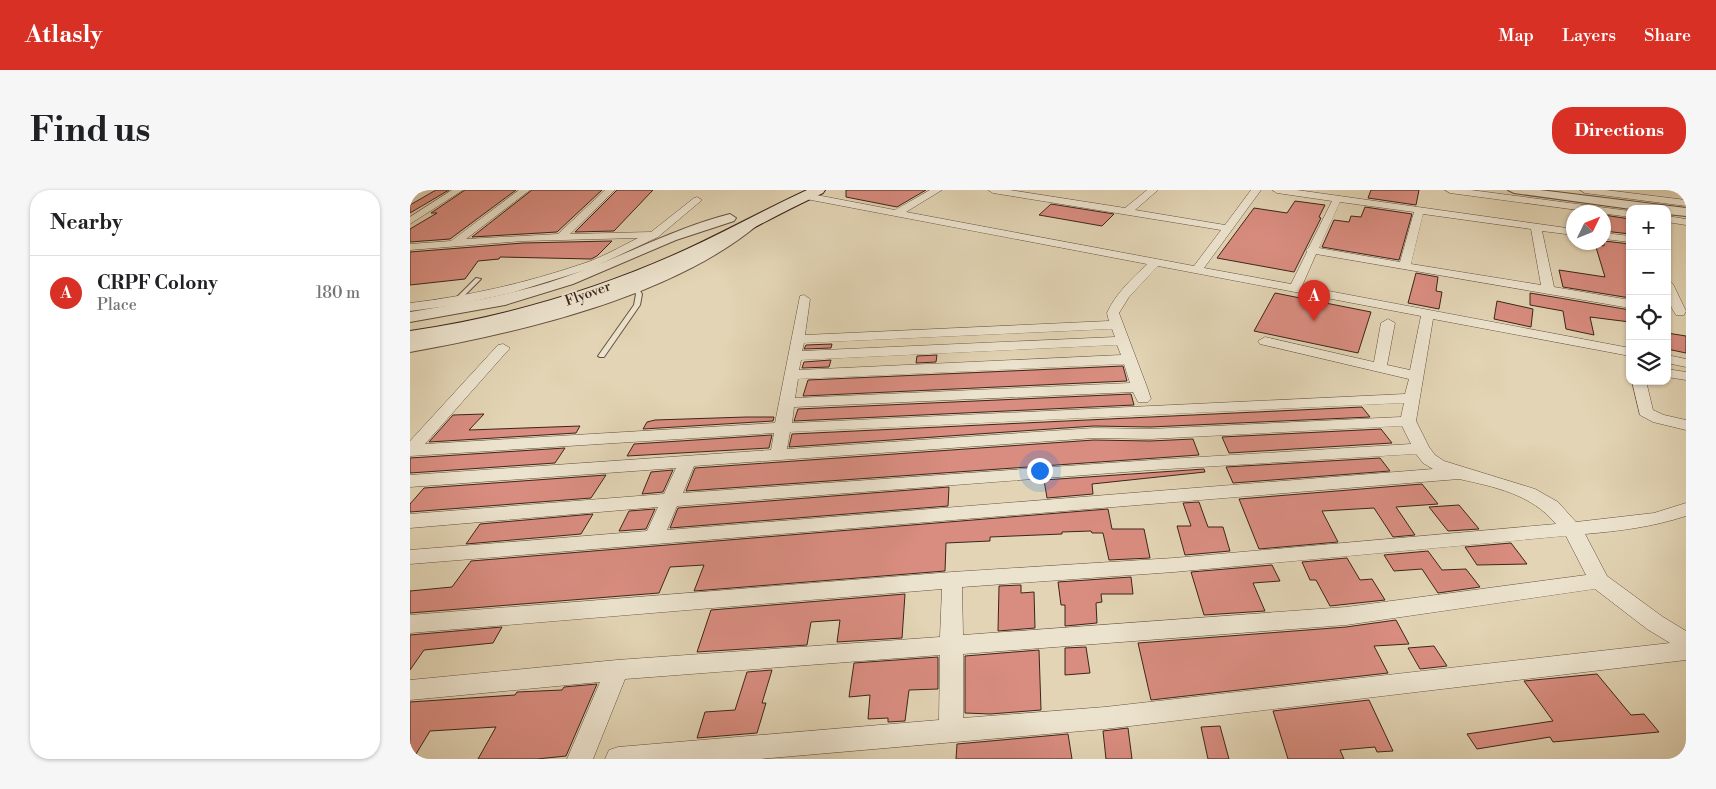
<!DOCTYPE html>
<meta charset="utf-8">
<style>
body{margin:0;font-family:"Libre Bodoni",serif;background:#f6f6f6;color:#202124}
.controls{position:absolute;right:15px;top:15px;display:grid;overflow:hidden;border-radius:10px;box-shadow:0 1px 4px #0004}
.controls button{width:45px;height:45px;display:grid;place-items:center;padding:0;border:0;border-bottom:1px solid #e0e0e0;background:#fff;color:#202124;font:25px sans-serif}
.compass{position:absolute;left:1156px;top:15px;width:45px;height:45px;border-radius:50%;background:#fff;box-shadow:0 1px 4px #0004;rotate:47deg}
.you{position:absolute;left:629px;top:280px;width:18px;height:18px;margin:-12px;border:4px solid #fff;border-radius:50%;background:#1a73e8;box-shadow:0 0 0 8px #1a73e833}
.badge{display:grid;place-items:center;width:32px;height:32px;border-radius:50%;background:#d93025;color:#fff;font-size:16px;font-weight:700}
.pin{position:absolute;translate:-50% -41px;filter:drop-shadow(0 1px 2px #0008)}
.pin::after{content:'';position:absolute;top:26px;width:18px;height:15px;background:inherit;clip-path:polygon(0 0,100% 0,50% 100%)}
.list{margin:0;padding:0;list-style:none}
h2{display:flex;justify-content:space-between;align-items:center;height:65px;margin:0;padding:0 20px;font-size:21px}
h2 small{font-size:16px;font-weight:400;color:#757577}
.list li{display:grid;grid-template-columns:32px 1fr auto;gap:15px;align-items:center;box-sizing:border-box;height:75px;padding:0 20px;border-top:1px solid #e0e0e0}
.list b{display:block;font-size:19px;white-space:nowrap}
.list p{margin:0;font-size:16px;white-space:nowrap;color:#757577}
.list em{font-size:16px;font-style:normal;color:#757577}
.icon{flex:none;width:28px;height:28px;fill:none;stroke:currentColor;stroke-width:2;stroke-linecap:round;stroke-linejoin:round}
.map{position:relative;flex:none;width:1276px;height:569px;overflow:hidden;border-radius:20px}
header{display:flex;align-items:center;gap:30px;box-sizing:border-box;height:70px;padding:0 25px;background:#d93025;color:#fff}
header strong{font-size:24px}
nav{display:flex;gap:28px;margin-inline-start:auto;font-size:18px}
.intro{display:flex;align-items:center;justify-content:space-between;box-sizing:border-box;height:120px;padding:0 30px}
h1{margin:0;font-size:35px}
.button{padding:12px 22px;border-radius:20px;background:#d93025;color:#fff;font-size:18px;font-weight:700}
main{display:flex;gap:30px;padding:0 30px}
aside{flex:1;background:#fff;border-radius:20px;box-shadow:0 1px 4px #0004}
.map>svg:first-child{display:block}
</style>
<header>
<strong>Atlasly</strong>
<nav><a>Map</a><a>Layers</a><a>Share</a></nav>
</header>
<div class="intro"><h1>Find us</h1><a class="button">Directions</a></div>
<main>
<aside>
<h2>Nearby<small></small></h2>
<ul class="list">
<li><span class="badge">A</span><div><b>CRPF Colony</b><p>Place</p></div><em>180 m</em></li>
</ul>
</aside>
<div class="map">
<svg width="1276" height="569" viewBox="0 0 1276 569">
<rect width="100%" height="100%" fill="#e2d4b4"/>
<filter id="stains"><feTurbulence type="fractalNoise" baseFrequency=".004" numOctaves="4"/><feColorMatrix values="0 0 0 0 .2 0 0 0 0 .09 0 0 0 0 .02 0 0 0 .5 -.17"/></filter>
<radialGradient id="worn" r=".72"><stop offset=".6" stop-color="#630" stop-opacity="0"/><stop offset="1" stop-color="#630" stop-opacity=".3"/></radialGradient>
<path fill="#d98d80" stroke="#3d251a" d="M26,0H39L0,23V15Z
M55,0H106L40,49L0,52V39L27,23H21Z
M122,0H192L147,42L62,47Z
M207,0H243L204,41L165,42Z
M436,0H516L487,17L436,7Z
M961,0H1009L1006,15L958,8Z
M885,11L915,15L909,27L911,28L884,82L807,68L844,18L877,23Z
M641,14L704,24L692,36L629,25Z
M955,17L1002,24L989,70L912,57L924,30L939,32L941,26L951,27Z
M1194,25L1220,29V44L1194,41Z
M202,51L187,66L181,69L90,67L89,69L68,71L55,89L0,95V62L113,53Z
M1194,51L1220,54V108L1153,97L1149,80L1195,87L1185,54L1194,56Z
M1006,83L1028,87L1026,101L1032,102L1029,119L998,113Z
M865,103L961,122L948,163L844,141Z
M1120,103L1220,120V132L1180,127L1184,145L1156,139L1153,121L1120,115Z
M1087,111L1123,119L1121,137L1084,129Z
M1257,143L1276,146V163L1257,159Z
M422,154L421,158L394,159L396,155Z
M527,165L526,172L506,173L507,166Z
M421,170L419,177L392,178L394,172Z
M713,176L717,191L393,206L398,190Z
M721,204L724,215L384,231L388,219Z
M952,217L960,227L740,237L684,236L379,257L382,244Z
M74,224L59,240L170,236L166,243L19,252L43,225Z
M336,227H364L363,231L233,239L237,232L245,230Z
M971,239L982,253L819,263L812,247Z
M362,245L359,258L217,266L224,254Z
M783,249L789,265L276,301L285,278L684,250L740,251Z
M155,258L145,273L0,283V268Z
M970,268L980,281L823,293L816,277Z
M794,279L795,282L682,294L683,304L637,308L634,290Z
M263,280L253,302L232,304L241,282Z
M196,285L181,308L0,322V314L14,298Z
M1012,294L1028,314L986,317L1005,345L983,347L964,318L912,321L928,352L849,359L829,309Z
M539,297L538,316L260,338L268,318Z
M789,312L798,337H813L820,361L775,365L767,336H781L773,313Z
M1049,315L1069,339L1038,341L1019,317Z
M245,319L236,339L209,341L219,321Z
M698,319L702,339H734L740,368L699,370L693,343H682L681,341L652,342V344L580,347V351L536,353L535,381L284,401L294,375L260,377L249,403L0,423V401L42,397L61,371Z
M183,324L171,344L56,354L70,334Z
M1101,353L1117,374L1067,375L1055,357Z
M1018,361L1032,380L1056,379L1070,397L1028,403L1012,379L984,381L974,365Z
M937,368L950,390L962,389L975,410L920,416L906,390H900L892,372Z
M862,375L870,391L843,393L855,421L794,425L781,382Z
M721,387L723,404H691L692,412L686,413L687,433L655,436V415H651L648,392Z
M611,395V403L624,402L625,438L588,441L589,396Z
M495,404L492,448L427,452L430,430L401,432L397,455L287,462L301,420Z
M986,430L999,454L964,456L978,483L741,510L728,453L936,437Z
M92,437L83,453L14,460L0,480V445Z
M1024,456L1037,476L1010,479L998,458Z
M676,457L680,483L655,485V458Z
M629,460L631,520L580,524L555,523V466Z
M528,467V499L499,500L495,531L478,532V528L458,529L460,505L439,507L444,473Z
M362,480L352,513H356L347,543L287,548L295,522L325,520L337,482Z
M1187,484L1221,525L1234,524L1249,542L1143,552L1140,547L1067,559L1057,544L1143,531L1114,491Z
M187,494L156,566L127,569H68L86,537L20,541L3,569H0V512L105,505L107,502L152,500L154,497Z
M959,510L983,561L967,562L965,557L930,560L934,569H878L863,521Z
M810,536L819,569H798L791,537Z
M718,538L722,569H696L693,541Z
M658,544L662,569H546L547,554Z"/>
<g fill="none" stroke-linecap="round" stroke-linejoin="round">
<defs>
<path id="service" d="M66,88L71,89L48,112H44V110Z
M225,95L227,96L232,104L230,115L194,167H190L188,166L224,115L226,104L222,97Z"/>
<path id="minor" d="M42,0H53L0,34V27Z
M109,0H120L56,49L148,44L195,0H205L160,44L241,42L284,8L287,7L292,10L248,47L182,78L101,103L46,115L0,121V113C59,106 116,93 172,74C191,68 210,57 228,48L113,51L0,60V54L41,51Z
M520,0H532L496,22L784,76L811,40L583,3L578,0H600L715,18L737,0H748L725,20L815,35L841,0H851L794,78L881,94L897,62L896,60L899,57L922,11L867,3L862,0H887L1164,39V45L1132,41L1144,97L1220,110V118L906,64L892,96L1220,158V166L1023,129L1006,231L1019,257L1025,265L1034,271L1125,299L1148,312L1166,332L1244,323L1276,313V326C1242,337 1210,341 1175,344L1197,386L1253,427L1276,441V470L695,539L350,569H195L199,560L208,557L529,530L530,465L215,489L183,569H157L190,492L0,510V490L207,470L530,447L532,399L0,443V425L542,382L764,368L1146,334C1121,304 1085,297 1049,289L0,374V360L237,341L248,317L0,338V324L254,304L266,278L0,297V285L361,260L364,243L0,266V251L88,155L93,154L100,158L15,254L365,233L390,106L394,105L400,109L395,145L699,131L697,123C705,104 722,89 737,74L396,9L391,6L396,3L485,20ZM930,12L1004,22L990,72L909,58ZM1013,24L1121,39L1131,95L1001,74ZM748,76L1011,126L1000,180L977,175L985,133L978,129L971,133L964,172L855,147L848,151L850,154L999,189L995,204L382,233L384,217L723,202L728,212H738L741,209L737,197L709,123L719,107ZM702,139L705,147L392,161L394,153ZM707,155L711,165L389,180L391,170ZM714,174L720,193L385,208L388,189ZM994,213L991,227L740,239L684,238L377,259L380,242ZM992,236L1001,254L742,270L273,303L284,276L684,248L740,249ZM1006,264L1013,273L1023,279L257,340L267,316L742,280ZM1156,346L1176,385L936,417L553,445L552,397L764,382ZM1185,399L1237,439L1260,453L695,517L553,528V464L936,435Z
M1035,0H1061L1220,21V27L1040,3Z
M1170,0H1196L1276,10V16L1175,3Z
M1257,26L1276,29V35L1257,32Z
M1194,43L1220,46V52L1194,49Z
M1257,90L1263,94L1276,121L1274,125H1266C1258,113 1257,104 1257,90Z
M1257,165L1276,169V177L1257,173Z
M1257,179L1276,182V190L1257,187Z
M1222,191H1236L1243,220L1254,225L1276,230V240L1243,232L1230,225Z"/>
<path id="tertiary" d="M1098,0H1130L1276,18V26L1257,24V19H1221L1104,3Z
M320,24L326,28L324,31L266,50L163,94L95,115L0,132V122C52,113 103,105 152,88C209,69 261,39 320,24Z
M346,26L352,30L350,33C263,107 111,142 0,162V152L96,133L188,105L250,81L286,64Z"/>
<path id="secondary" d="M397,0H415L413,3C369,23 327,48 283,68C192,109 99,138 0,153V141C95,127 187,100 275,60C316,41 356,19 397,0Z"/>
</defs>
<use href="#service" stroke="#665140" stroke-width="2"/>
<use href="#minor" stroke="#665140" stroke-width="1"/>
<use href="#tertiary" stroke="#665140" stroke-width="2"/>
<use href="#secondary" stroke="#3d251a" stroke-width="2"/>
<use href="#service" fill="#ece3ce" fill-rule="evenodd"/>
<use href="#minor" fill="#ece3ce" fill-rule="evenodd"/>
<use href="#tertiary" fill="#ece3ce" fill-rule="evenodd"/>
<use href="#secondary" fill="#ece3ce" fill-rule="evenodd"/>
</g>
<g text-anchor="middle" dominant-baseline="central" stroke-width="4" stroke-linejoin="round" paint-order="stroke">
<g font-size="14" fill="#3d251a" stroke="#ece3ce">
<text transform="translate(178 104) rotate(-20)">Flyover</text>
</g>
</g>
<rect width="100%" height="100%" filter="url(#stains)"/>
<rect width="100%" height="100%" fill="url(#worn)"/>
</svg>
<div class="controls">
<button>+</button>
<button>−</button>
<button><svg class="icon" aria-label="locate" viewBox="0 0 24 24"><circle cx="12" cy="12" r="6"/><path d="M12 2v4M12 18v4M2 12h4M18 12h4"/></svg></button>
<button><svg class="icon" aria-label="layers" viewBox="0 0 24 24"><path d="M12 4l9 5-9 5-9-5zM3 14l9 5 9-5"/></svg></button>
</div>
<svg class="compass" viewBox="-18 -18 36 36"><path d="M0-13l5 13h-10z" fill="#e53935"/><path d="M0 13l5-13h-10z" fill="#757577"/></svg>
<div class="you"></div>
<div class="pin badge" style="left:904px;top:131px">A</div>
</div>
</main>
